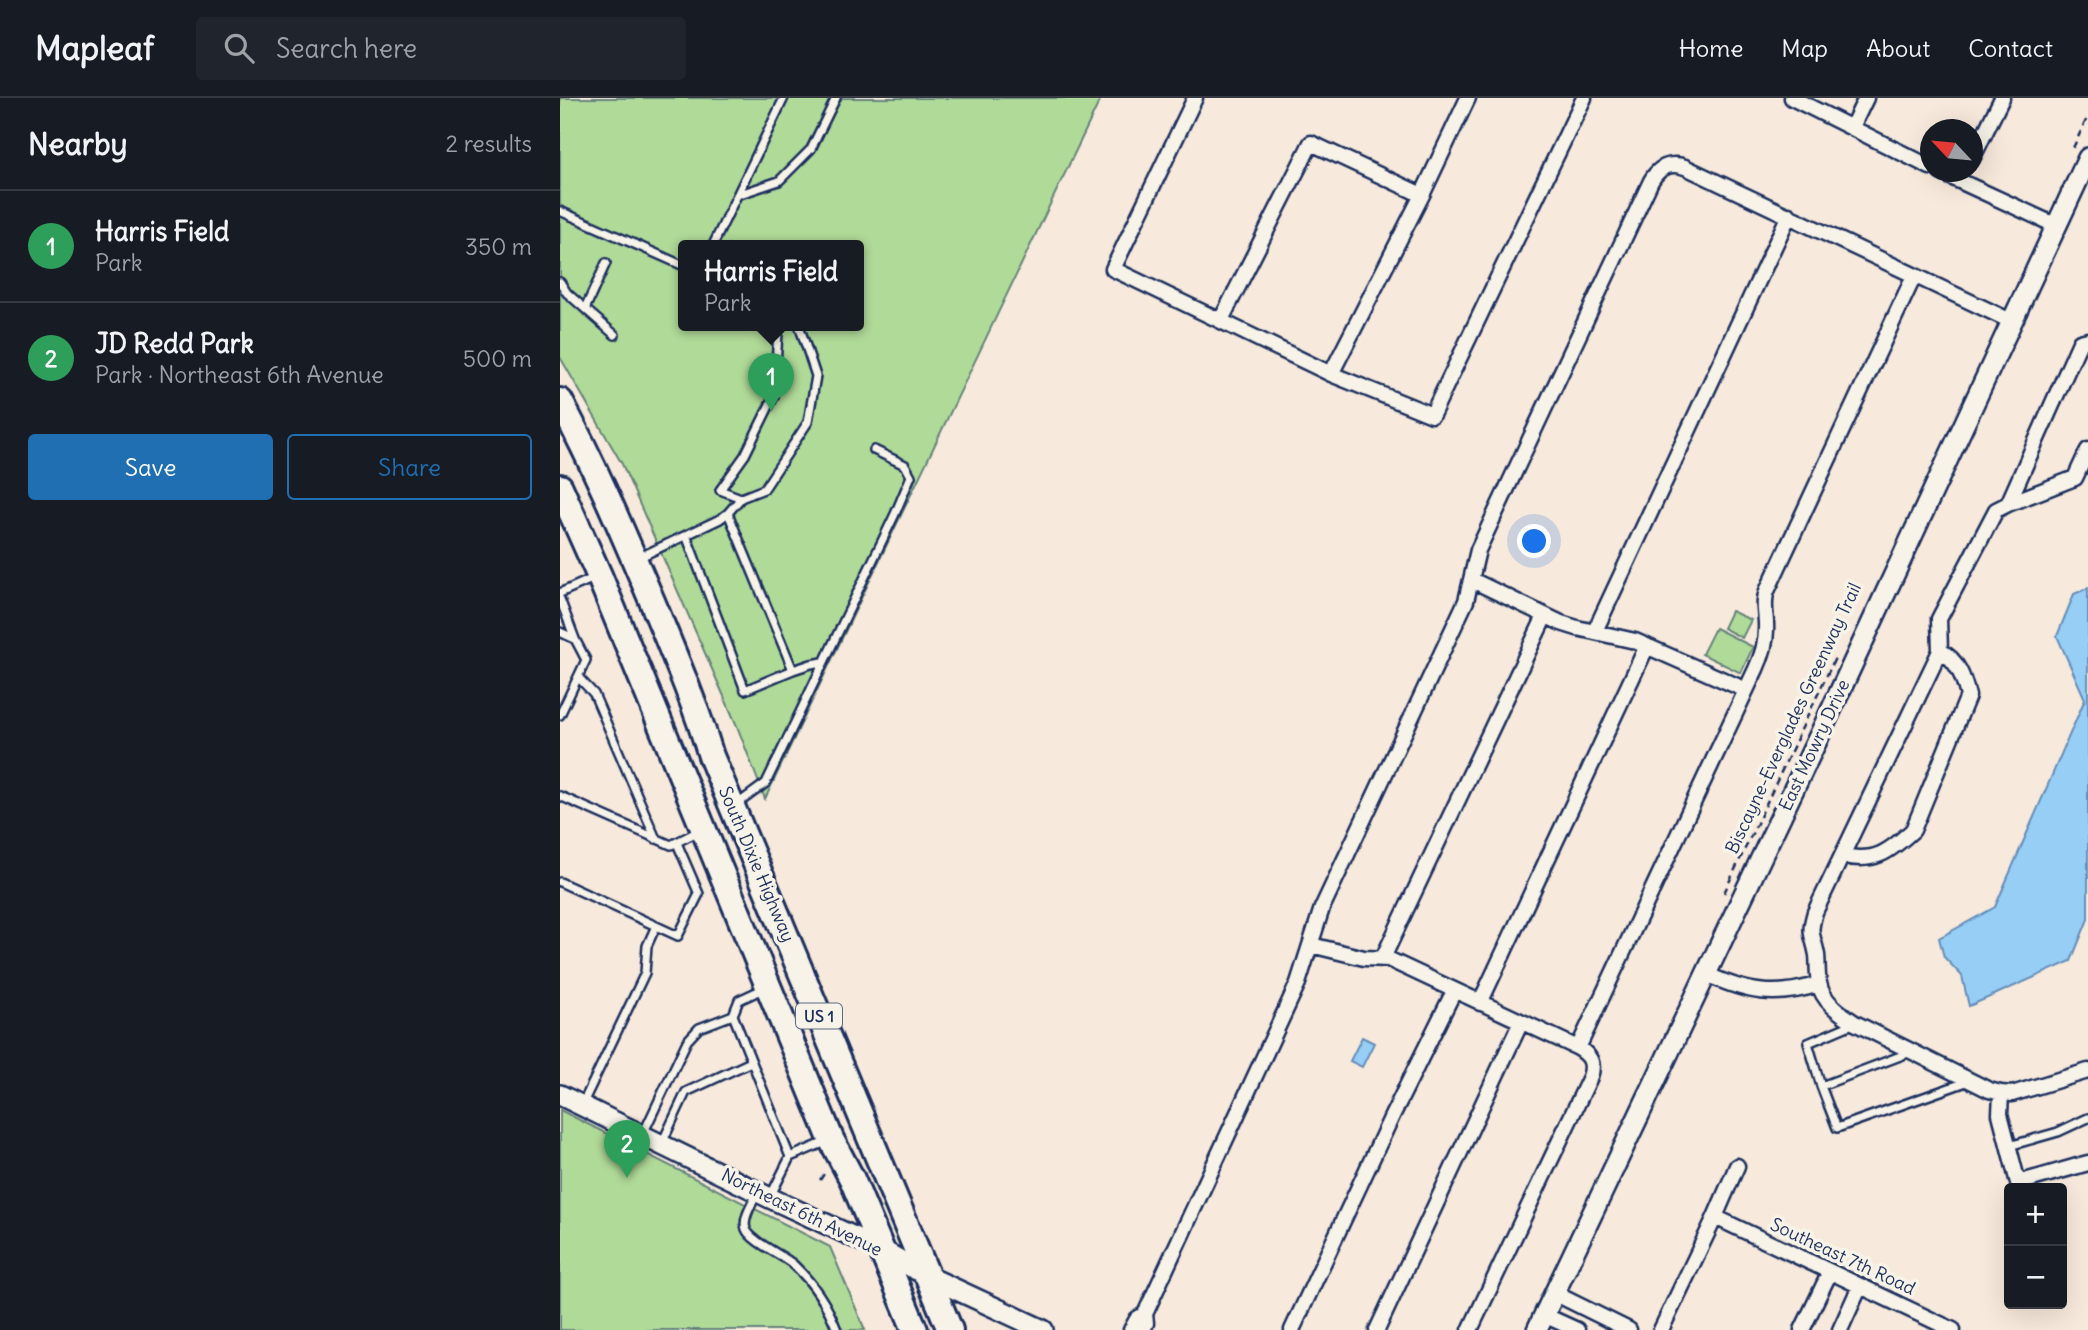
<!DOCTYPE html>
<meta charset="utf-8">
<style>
body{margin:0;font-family:Delius,sans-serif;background:#20242c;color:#f1f3f6}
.controls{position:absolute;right:21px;bottom:21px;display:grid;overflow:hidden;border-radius:7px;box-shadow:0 7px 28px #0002}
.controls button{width:63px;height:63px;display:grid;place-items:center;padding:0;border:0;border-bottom:2px solid #363941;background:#171b24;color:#f1f3f6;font:35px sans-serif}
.compass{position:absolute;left:1360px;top:21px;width:63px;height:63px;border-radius:50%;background:#171b24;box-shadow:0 7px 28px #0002;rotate:296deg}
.you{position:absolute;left:975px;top:444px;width:24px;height:24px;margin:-18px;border:5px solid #fff;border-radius:50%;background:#1a73e8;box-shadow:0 0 0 10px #1a73e833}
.badge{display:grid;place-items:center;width:46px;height:46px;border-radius:50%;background:#1f6fb2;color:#fff;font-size:23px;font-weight:700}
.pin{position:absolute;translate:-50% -58px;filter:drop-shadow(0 2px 4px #0008)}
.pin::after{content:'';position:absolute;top:37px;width:24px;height:21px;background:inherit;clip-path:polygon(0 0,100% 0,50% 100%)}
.popup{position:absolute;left:118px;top:142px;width:186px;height:91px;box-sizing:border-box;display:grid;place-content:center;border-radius:7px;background:#171b24;filter:drop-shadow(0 2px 5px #0005);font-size:23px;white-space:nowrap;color:#9ea1a6}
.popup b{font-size:26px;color:#f1f3f6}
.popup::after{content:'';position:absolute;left:50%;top:100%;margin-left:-14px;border:14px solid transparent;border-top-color:#171b24}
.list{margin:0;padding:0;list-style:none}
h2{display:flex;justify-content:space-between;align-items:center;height:91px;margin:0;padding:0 28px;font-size:30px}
h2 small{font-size:23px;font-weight:400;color:#9ea1a6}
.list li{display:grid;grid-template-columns:46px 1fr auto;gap:21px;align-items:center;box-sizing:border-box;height:112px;padding:0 28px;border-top:2px solid #363941}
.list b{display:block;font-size:26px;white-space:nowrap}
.list p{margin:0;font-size:23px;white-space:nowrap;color:#9ea1a6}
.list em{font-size:23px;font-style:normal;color:#9ea1a6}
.actions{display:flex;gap:14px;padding:21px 28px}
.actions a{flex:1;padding:16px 0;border:2px solid #1f6fb2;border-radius:7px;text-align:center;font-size:24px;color:#1f6fb2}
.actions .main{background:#1f6fb2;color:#fff}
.icon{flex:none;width:38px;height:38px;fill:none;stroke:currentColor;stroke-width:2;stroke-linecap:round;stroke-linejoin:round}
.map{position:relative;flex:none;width:1528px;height:1232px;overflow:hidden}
header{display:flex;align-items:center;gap:42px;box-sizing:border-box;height:98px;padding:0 35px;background:#171b24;border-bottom:2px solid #363941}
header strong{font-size:33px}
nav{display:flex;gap:38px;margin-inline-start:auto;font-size:24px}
.search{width:490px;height:63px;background:#20242c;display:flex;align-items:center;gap:18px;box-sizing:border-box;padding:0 24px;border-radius:7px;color:#9ea1a6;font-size:26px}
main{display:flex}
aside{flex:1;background:#171b24}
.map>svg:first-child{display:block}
</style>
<header>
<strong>Mapleaf</strong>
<div class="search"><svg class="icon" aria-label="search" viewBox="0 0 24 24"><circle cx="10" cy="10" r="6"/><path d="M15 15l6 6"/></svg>Search here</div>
<nav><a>Home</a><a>Map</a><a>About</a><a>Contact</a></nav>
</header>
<main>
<aside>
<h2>Nearby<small>2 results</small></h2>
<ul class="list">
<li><span class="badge" style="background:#2e9e5b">1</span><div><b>Harris Field</b><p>Park</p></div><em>350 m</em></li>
<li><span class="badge" style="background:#2e9e5b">2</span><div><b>JD Redd Park</b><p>Park · Northeast 6th Avenue</p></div><em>500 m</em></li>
</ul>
<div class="actions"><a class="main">Save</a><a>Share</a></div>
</aside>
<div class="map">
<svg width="1528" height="1232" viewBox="0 0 1528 1232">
<rect width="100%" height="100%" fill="#f7e9db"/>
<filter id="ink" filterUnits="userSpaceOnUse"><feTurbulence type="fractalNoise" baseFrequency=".0143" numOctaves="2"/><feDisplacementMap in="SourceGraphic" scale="14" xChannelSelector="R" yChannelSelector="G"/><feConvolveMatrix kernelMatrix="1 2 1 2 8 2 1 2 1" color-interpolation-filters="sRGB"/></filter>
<g filter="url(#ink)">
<path fill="#b0da98" stroke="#66847b" stroke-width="2" fill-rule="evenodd" d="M0,0H541L205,701L177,628L62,366L0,259ZM124,147H298V227H124Z
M1171,513L1191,522L1182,540L1163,530Z
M1155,530L1193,549L1181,575L1142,556Z
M0,1012L270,1149L305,1232H0Z"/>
<path fill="#96cef5" stroke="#658eb9" stroke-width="2" d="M1528,490V821L1511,863L1409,908L1402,878L1384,859L1379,840L1435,809L1525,601L1497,538L1514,496Z
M802,939L814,945L802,969L790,963Z"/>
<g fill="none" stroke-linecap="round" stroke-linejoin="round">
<defs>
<path id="lane" d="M177,97L219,83L251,51L276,0
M0,113L124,168
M153,147L224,0
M0,184L7,195L55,237
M25,211L46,165
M181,400L160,392L185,357L214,298L218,235L221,227
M126,437L185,592L233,572L168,415
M78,460L160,421L168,415L181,400L204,391L248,324L256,278L239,227
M0,495L36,479
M0,501L15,541L0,534
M233,572L251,566L263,564
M18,579L34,596L96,741
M0,617L26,562L15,541
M0,698L111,747L139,733
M176,707L206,685L335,416L351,378L345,367L314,352
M0,784L118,838L139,796L117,745
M203,891L179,902L173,917L230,1059
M1351,954L1261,988L1277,1030L1409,983
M1261,988L1248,945L1295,925
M22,1007L85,875L87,848L96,828
M83,1036L127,943L139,930L173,917
M102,1045L126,994L191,964
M1449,1048L1498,1034L1528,1020
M197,1095C193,1105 182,1120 186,1131C191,1144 223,1157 234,1167C253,1185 268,1208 277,1232
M210,1099L230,1059L268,1043"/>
<path id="street" d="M635,0L553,171L771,276L872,317L1024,0
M1232,0L1370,69
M1292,29L1306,0
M1412,61L1442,0
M1380,74L1497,128
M661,222L751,45L862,97
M771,276L862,97L908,0
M1528,352L1515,380L1448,406L1436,412L1379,521L1380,553L1255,814C1248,838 1253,835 1257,857C1258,866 1257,876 1259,885C1262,903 1280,915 1295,925L1429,992L1441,995L1452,996L1528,973
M1448,406L1520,244L1528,242
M912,482L1001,525L1017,530L1075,543L1186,592
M1035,533L1229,117
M1283,758C1315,765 1329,754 1353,732L1408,598C1404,582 1398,561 1380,553
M751,847L804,860L828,861L1018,950C1030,957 1035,965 1030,979L910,1232
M823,860L985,518
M1146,876C1187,895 1216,900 1259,886
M920,905L1087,548
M1018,950L1196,571C1202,558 1206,546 1206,532C1207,518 1202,506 1207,493L1354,178
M1441,995L1440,1016L1458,1085L1528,1065
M1155,1119L1393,1232
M994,1195L1069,1232
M984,1217L1017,1232
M571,1232L577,1221L585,1216
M583,1232L586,1225L585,1216L738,885L762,810L906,503L918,452L1091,83C1099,69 1110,64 1125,69L1453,224
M732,1232L832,1018L894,893
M817,1232L961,924
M1101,1232L1155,1119L1177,1068
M1242,1232L1270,1174
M1280,1232L1300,1188"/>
<path id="secondary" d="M0,997L210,1100L322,1152L367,1178L483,1232
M977,1232L1260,636L1528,60"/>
<path id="highway" d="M0,303C35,368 63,435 92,503C113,554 135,605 151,658L390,1232
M0,389L39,477L271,1041L292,1081L355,1232"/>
</defs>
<use href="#lane" stroke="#1b2f5e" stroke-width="12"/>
<use href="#street" stroke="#1b2f5e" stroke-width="19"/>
<use href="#secondary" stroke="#1b2f5e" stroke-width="24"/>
<use href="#highway" stroke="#1b2f5e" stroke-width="30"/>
<path stroke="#1b2f5e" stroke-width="2.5" stroke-dasharray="7 5" stroke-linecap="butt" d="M1513,50L1528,18
M1164,795L1275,560
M260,1082L266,1073"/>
<use href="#lane" stroke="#f7f3e8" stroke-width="7"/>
<use href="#street" stroke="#f7f3e8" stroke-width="14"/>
<use href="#secondary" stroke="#f7f3e8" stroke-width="19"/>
<use href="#highway" stroke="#f7f3e8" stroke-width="24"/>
</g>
</g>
<g text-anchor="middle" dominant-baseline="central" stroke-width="7" stroke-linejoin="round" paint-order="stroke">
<rect fill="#f7f3e8" stroke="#5d6a87" stroke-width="2" x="236" y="905.5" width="46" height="25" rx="5"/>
<g font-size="16" font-weight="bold" fill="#1b2f5e">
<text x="259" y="918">US 1</text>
</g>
<g font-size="18" fill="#1b2f5e" stroke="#f7f3e8">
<text transform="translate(1233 620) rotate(-65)">Biscayne-Everglades Greenway Trail</text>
<text transform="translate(1254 647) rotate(-65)">East Mowry Drive</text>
<text transform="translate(197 766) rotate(67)">South Dixie Highway</text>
<text transform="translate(242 1114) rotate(26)">Northeast 6th Avenue</text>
<text transform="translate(1283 1158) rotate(25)">Southeast 7th Road</text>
</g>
</g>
</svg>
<div class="controls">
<button>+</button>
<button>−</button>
</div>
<svg class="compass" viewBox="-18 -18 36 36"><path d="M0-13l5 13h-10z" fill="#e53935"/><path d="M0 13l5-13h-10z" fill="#9ea1a6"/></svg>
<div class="you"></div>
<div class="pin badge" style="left:211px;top:313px;background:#2e9e5b">1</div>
<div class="popup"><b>Harris Field</b>Park</div>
<div class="pin badge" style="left:67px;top:1080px;background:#2e9e5b">2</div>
</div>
</main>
